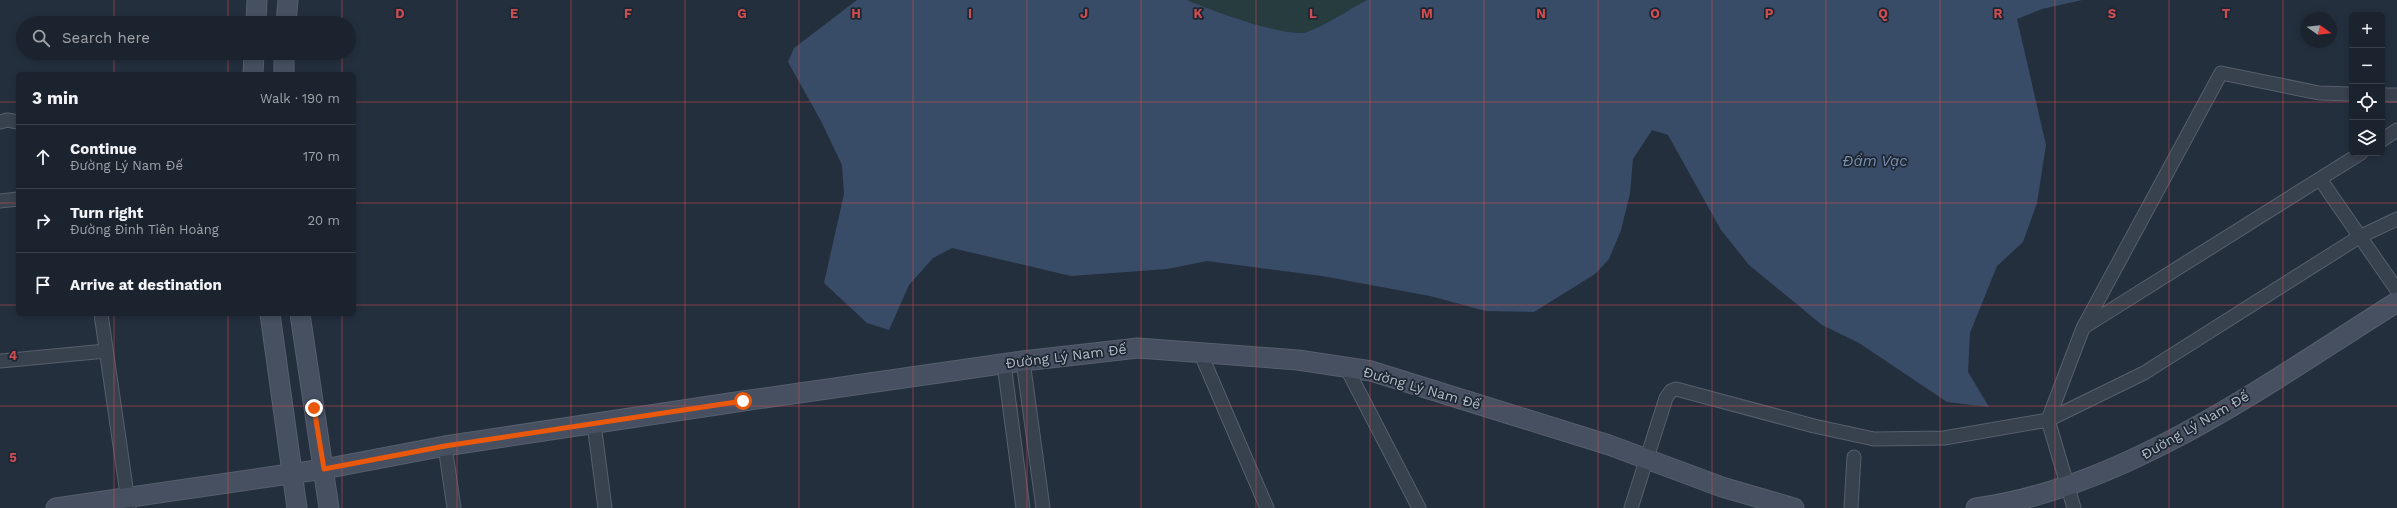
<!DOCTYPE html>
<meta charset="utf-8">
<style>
body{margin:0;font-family:"Work Sans",sans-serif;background:#242b36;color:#f1f3f6}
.controls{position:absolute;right:12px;top:12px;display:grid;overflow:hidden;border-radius:6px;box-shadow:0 2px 6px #0003}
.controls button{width:36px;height:36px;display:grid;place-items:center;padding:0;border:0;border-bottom:1px solid #39404a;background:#1b232e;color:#f1f3f6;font:20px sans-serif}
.compass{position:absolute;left:2301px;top:12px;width:36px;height:36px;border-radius:50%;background:#1b232e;box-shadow:0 2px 6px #0003;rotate:105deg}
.stop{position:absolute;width:12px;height:12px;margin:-9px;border:3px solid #ea580c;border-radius:50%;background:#fff}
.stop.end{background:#ea580c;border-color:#fff;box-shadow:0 1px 4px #0008}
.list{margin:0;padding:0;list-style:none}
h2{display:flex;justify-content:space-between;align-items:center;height:52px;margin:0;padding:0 16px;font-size:17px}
h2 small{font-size:13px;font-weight:400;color:#a0a4aa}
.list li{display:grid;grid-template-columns:26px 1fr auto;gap:12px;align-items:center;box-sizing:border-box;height:64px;padding:0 16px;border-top:1px solid #39404a}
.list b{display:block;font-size:15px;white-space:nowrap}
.list p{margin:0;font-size:13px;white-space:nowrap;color:#a0a4aa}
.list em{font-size:13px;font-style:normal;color:#a0a4aa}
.icon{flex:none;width:22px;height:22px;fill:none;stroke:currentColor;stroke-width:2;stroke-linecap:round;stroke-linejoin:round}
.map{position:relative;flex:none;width:2397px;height:508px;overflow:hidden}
.search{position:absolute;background:#1b232e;box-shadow:0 2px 6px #0003;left:16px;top:16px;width:340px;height:44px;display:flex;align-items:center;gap:10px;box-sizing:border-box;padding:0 14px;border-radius:22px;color:#a0a4aa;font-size:15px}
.panel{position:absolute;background:#1b232e;box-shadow:0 2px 6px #0003;left:16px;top:72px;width:340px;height:244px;border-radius:6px}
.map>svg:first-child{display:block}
</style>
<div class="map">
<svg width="2397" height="508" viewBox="0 0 2397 508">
<rect width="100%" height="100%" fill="#242f3e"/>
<path fill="#263c3f" d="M1187,0H1367C1348,10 1328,24 1307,32C1288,39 1207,9 1187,0Z"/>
<path fill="#394c67" d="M857,0H1187C1207,9 1288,39 1307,32C1328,24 1348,10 1367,0H2082L2042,9L2017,19L2046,145L2037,203L2023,242L1997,266L1970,333L1968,372L1989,407L1947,402L1859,343L1822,325L1749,265L1721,230L1668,135L1652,130L1633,159L1630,193L1621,230L1609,259L1595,274L1534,312L1486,311L1430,296L1322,276L1207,261L1167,269L1071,276L952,248L933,258L909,285L889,330L867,323L824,283L844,194L842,165L821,121L788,62L794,48Z"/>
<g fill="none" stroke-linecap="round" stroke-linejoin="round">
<defs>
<path id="street" d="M2382,95H2397
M0,122L7,120L18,122
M2382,140L2397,130
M2320,179L2397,290
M0,201L18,199
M101,314L129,508
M2084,327L2361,153
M1200,352L1267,508
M0,361L106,351
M1023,361L1043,508
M1004,364L1023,508
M1346,367L1419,508
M594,424L605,508
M445,446L454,508
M1631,508L1666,398L1671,391L1676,389L1814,426L1874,439L1944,438L2048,420L2144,373L2359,237L2397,219
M1851,508L1854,457
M2074,508L2048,420L2083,328L2221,73L2319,93L2352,94"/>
<path id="secondary" d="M256,23L257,0
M286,23L288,0
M253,74L254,53
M284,74V53
M270,314L297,508
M300,314L329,508
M56,508L324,469L445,446L743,401L1023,361L1138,348L1298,360L1371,371L1609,445L1722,487L1794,508
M1976,508C2126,488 2271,381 2397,302"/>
</defs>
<use href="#street" stroke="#565f6c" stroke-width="15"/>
<use href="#secondary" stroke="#565f6c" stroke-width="21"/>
<use href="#street" stroke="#38414e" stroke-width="13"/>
<use href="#secondary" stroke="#465061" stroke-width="19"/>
</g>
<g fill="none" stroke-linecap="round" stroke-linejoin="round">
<path stroke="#ea580c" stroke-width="5" d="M314,408L324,469L445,446L743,401"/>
</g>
<path fill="none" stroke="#ce4d50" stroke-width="1" stroke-opacity="0.55" d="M114,0V23M228,0V23M342,0V23M457,0V508M571,0V508M685,0V508M799,0V508M913,0V508M1027,0V508M1141,0V508M1256,0V508M1370,0V508M1484,0V508M1598,0V508M1712,0V508M1826,0V508M1940,0V508M2055,0V508M2169,0V508M2283,0V508M114,53V74M228,53V74M342,53V74M0,102H18M354,102H2352M2382,102H2397M0,203H18M354,203H2397M0,305H18M354,305H2397M114,314V508M228,314V508M342,314V508M0,406H2397"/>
<g text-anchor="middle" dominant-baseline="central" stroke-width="3.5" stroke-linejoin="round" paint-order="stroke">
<g font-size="14" fill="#b4bcc9" stroke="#1d2633">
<text transform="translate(1066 356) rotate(-7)">Đường Lý Nam Đế</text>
<text transform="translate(1422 388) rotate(16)">Đường Lý Nam Đế</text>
<text transform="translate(2195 425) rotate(-30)">Đường Lý Nam Đế</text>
</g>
<g font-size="15" font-style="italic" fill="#7c92b1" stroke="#1d2633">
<text x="1875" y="161">Đầm Vạc</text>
</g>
</g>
<g font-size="13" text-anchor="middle" font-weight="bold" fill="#ce4d50" stroke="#1d2633" stroke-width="3.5" stroke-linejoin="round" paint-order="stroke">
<text x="400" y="18">D</text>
<text x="514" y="18">E</text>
<text x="628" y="18">F</text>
<text x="742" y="18">G</text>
<text x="856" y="18">H</text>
<text x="970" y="18">I</text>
<text x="1084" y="18">J</text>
<text x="1198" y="18">K</text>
<text x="1313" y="18">L</text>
<text x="1427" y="18">M</text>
<text x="1541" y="18">N</text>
<text x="1655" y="18">O</text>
<text x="1769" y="18">P</text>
<text x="1883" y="18">Q</text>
<text x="1998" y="18">R</text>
<text x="2112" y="18">S</text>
<text x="2226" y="18">T</text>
<text x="13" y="360">4</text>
<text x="13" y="462">5</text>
</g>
</svg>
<div class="controls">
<button>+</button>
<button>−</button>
<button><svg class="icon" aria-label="locate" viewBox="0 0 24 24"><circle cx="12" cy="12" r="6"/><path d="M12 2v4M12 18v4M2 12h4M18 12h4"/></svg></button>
<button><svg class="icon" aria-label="layers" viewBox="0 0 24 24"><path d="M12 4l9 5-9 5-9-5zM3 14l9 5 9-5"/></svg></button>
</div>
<svg class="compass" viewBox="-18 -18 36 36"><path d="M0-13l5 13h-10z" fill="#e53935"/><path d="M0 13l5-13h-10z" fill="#a0a4aa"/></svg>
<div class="stop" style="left:743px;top:401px"></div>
<div class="stop end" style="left:314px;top:408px"></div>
<div class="search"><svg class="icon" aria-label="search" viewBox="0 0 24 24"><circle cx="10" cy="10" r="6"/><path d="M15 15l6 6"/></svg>Search here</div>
<section class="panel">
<h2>3 min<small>Walk · 190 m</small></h2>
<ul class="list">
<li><svg class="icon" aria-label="ahead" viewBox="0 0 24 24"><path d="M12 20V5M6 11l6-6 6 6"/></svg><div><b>Continue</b><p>Đường Lý Nam Đế</p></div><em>170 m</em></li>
<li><svg class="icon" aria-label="right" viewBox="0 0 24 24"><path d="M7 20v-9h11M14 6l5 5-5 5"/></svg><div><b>Turn right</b><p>Đường Đinh Tiên Hoàng</p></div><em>20 m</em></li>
<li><svg class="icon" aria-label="arrive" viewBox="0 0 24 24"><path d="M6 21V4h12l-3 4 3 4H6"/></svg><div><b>Arrive at destination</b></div></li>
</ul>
</section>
</div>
